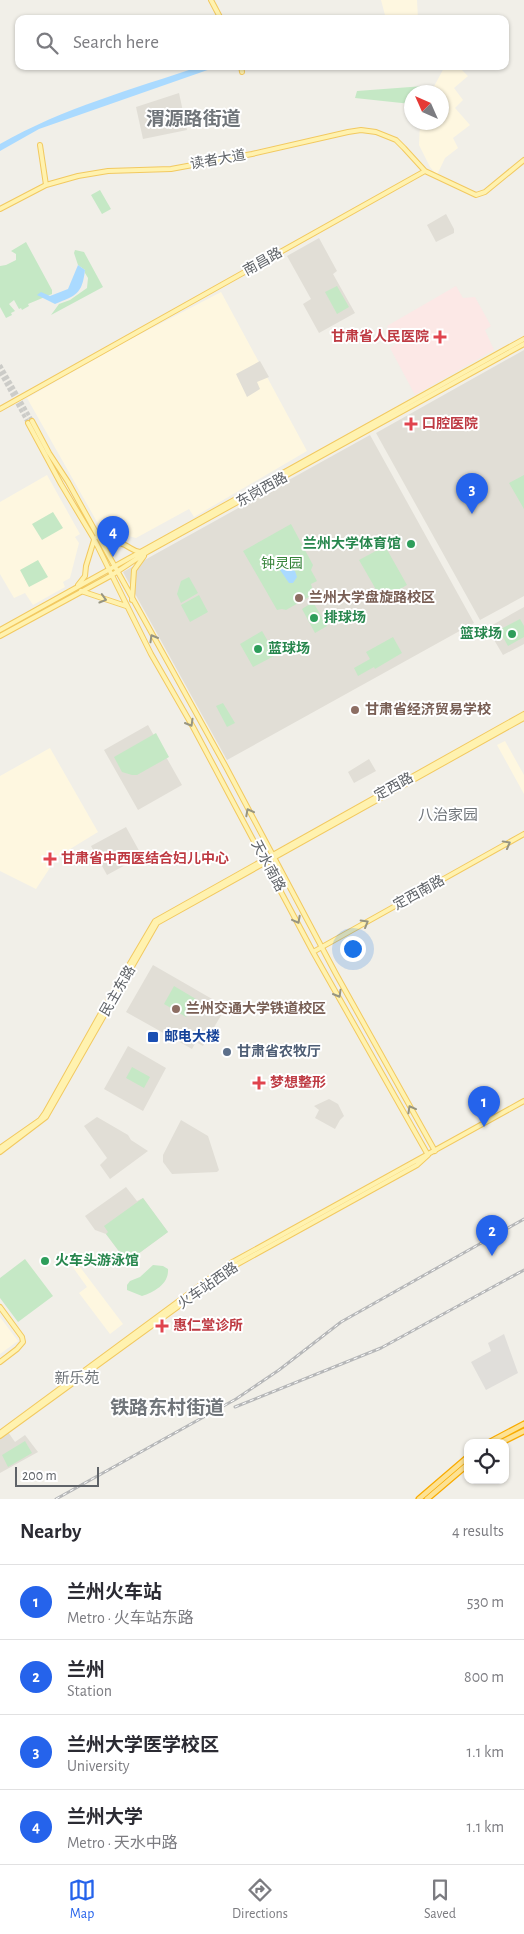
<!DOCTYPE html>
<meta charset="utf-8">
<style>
body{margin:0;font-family:"Alegreya Sans","Noto Sans SC",sans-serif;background:#f7f7f7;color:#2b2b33}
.controls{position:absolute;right:15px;bottom:15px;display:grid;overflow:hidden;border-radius:10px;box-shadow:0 1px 4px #0004}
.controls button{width:45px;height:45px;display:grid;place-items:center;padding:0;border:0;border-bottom:1px solid #e1e1e2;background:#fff;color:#2b2b33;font:25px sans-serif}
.compass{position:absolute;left:404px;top:85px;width:45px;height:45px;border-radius:50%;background:#fff;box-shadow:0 1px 4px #0004;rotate:315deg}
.scale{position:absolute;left:15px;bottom:12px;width:84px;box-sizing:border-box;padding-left:5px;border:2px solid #5f6368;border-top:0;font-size:14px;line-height:18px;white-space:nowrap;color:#5f6368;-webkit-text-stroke:4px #fff;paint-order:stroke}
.you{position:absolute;left:352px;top:948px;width:18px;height:18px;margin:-12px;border:4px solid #fff;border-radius:50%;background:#1a73e8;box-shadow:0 0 0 8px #1a73e833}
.badge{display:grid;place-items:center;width:32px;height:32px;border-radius:50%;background:#2563eb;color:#fff;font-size:16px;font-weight:700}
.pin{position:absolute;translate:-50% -41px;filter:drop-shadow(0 1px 2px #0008)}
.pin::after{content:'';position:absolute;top:26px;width:18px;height:15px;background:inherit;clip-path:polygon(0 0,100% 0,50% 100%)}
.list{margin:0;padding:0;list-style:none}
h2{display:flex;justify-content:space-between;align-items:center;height:65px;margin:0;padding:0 20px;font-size:21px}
h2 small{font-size:16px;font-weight:400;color:#7c7c81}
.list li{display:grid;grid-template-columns:32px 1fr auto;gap:15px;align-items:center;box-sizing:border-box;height:75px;padding:0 20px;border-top:1px solid #e1e1e2}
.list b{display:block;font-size:19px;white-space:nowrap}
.list p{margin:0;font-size:16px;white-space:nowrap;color:#7c7c81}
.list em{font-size:16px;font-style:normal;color:#7c7c81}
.icon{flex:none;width:28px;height:28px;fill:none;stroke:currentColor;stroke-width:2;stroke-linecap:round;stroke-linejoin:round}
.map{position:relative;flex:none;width:524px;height:1499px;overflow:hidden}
.search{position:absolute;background:#fff;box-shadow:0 1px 4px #0004;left:15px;right:15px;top:15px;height:55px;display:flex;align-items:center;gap:12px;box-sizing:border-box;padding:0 18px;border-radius:10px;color:#7c7c81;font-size:19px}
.sheet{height:365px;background:#fff}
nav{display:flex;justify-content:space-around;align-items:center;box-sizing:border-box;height:70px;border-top:1px solid #e1e1e2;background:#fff;font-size:14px;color:#7c7c81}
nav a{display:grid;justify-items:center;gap:2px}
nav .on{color:#2563eb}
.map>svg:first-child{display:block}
</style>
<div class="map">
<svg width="524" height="1499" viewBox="0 0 524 1499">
<rect width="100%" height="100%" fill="#f1efe8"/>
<path fill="#fef7e0" d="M381,0H417L418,19H386Z
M445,66H458L468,76L454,88L463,100L455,108L470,125L453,138L458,148L445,158L437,175L430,167L419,145L420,123L442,122V92H431Z
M221,292L307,451L194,517L189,509L136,538L101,529L27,398L125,342Z
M47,475L80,534L75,537L79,543L70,578L63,582L65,587L33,605L25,593L14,598L0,574V502Z
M505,741L524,775V794L497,745Z
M50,748L98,832L57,857L36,889L0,871V776Z
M77,1263L123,1324L110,1334L79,1293L87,1287L72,1266Z
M0,1317L18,1341L0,1354Z"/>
<path fill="#e0deda" d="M504,1334L518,1373L486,1390L471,1362L491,1351L488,1343Z"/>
<path fill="#e1ded6" d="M179,93L187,130L143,139L136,107Z
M446,214L454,229V233L436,242L427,225Z
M319,238L337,271L333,274L355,313L319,333L303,304L311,299L287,256Z
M524,350V596L480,620L376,433Z
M260,361L269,377L257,382L260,389L247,397L236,374Z
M370,435L474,623L227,760L123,572Z
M524,607V644L503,655L487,628Z
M148,725L182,785L138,810L104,750Z
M369,759L376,771L354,783L348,772Z
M126,827L142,856L107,875L91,846Z
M153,965L226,1007L203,1046L196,1042L192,1049L126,1012Z
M128,1046L166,1068L143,1111L104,1089Z
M329,1099L338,1104L344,1116L340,1120L335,1129L315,1118L319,1110L314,1106Z
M97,1117L128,1135L131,1140L148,1151L110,1179L100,1165L107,1158L84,1126Z
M181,1120L208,1136L219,1170L217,1172L172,1174L163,1162V1155Z
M126,1187L137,1201L143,1198L168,1232L127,1262L106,1234L95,1230L85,1216Z
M8,1432L15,1442L25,1435L38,1452L0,1473V1438Z"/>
<path fill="#fce8e6" d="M456,286L463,298L475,297L491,326L485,330L494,350L415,395L390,348L396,344L387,326Z"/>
<path fill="#c5e8c5" d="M424,86L420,92H412L411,104L355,98L357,91Z
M100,190L111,209L102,214L91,195Z
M26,242L52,290V294L28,304L29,306L22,310L21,308L19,309L14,300L9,304L15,311L11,313L12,315L6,318L0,307V266L6,265L16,260V254L11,251Z
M75,250L84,252L103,287L51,315L59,304L70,300L87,288L88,278L85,273V270L78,265L74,253Z
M337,286L349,307L337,314L325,292Z
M524,475V509L509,483Z
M53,512L63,528L42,540L32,524Z
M291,524L313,565L311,570L317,581L311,584L314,594L286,610L282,609L277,610L243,551Z
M385,546L407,585L382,600L359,560Z
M38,560L48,577L29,587L20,570Z
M189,577L198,593L181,603L177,594L181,581Z
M199,595L208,612L190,622L181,605Z
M313,602L327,626L315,633L302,609Z
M520,619L524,626V637L508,646L499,630Z
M262,631L276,655L253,667L240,644Z
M393,637L402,653L375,669L374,667L358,676L354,668L370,659L366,652Z
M223,703L235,723L227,727L216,706Z
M156,733L169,757L137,775H132L122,772L114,757Z
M174,986L196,999L186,1017L164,1004Z
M132,1067L150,1077L144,1088L126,1078Z
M143,1198L168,1232L127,1262L106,1234L108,1232L104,1226Z
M25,1259L53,1296L18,1322L0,1298V1278Z
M153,1265L163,1266L168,1269C169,1284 154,1292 142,1296L127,1290V1285L130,1281L140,1277Z
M25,1441L32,1453L8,1467L2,1455Z"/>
<path fill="#aadaff" d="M201,66H219L39,129L0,151V144C63,108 133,89 201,66Z
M78,265L85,270C82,295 76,295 55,304L37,295L41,292L50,296L68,289Z
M274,560H278V563H284L290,569L295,571L297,577L293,583H289L278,567L270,571V565L274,566V563H271Z"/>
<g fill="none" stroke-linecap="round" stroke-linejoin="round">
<path stroke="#ccccc8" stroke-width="4" stroke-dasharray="4 2" stroke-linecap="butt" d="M0,365L32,421
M0,372L28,423"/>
<defs>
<path id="major" d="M211,0L221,19
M241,66L242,72
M40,145L46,185
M0,209L46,185L78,176L108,171L171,169L252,154L348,132L361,130L376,132L396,140L404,148L425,171L476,195L485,192L524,160
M0,409L425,171
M32,421L49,453L68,482L226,767L336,974L435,1151
M28,423L61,484L94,539L151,654L193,727L313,952L428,1155
M97,537C107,542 116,541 125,545C131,548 133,551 140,552
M78,585L85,576L86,566L94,540
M81,591L126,606
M132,600L134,570L144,556
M0,630L524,339
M0,636L112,575L147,552L524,344
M313,952L524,834
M0,1148L40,1120L45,1113L105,1006L155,921L524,714
M0,1152L46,1117L157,923L524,718
M0,1307L22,1337L23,1342L17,1349L0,1362
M0,1433L229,1264L524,1101
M0,1436L234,1266L417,1165L428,1155"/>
<path id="highway" d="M488,1443L524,1424
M500,1443L524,1431
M419,1499L468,1457
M427,1499L468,1464"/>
</defs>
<use href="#major" stroke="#f2c960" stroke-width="6"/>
<use href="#highway" stroke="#f9ab00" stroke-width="7"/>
<use href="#major" stroke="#fff2af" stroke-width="4"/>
<use href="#highway" stroke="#fde293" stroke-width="4.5"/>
<defs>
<path id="rail" d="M235,1407L381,1348L524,1270
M56,1499L236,1399L279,1370L341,1322L524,1219"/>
</defs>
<use href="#rail" stroke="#b6b7b8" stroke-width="3"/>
<use href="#rail" stroke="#fff" stroke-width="1" stroke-dasharray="4" stroke-linecap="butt"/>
</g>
<defs><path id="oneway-chevron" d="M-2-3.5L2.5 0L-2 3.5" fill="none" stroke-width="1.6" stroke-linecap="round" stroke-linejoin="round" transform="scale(1.25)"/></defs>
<g stroke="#979581">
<use href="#oneway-chevron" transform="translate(103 599) rotate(16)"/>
<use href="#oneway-chevron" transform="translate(153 638) rotate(-120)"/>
<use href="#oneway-chevron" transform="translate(190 723) rotate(60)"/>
<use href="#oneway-chevron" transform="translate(249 812) rotate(-118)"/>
<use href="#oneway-chevron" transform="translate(507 844) rotate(-29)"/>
<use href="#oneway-chevron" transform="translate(297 920) rotate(62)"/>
<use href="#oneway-chevron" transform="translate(365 923) rotate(-30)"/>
<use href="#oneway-chevron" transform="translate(338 994) rotate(60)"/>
<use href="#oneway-chevron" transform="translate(411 1109) rotate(-119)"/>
</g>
<g fill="#e0444e" stroke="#fff" stroke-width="2">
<path d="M437.5 329.5h5v5h5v5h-5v5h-5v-5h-5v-5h5z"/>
<path d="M408.5 416.5h5v5h5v5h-5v5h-5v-5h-5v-5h5z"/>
<path d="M47.5 851.5h5v5h5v5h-5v5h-5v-5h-5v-5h5z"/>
<path d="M256.5 1075.5h5v5h5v5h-5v5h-5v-5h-5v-5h5z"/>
<path d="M159.5 1318.5h5v5h5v5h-5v5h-5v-5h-5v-5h5z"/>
</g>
<g fill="#2e9e5b" stroke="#fff" stroke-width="2">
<circle cx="411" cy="544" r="5"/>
<circle cx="314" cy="618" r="5"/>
<circle cx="512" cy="634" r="5"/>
<circle cx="258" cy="649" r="5"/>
<circle cx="45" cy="1261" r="5"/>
</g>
<g fill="#8d6e63" stroke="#fff" stroke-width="2">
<circle cx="299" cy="598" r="5"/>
<circle cx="355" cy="710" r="5"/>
<circle cx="176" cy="1009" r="5"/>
</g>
<rect fill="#1a4fb4" stroke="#fff" stroke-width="2" x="147" y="1031" width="12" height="12" rx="2.5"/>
<circle fill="#5c6f8a" stroke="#fff" stroke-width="2" cx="227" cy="1052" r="5"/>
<g text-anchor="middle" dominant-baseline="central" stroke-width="4" stroke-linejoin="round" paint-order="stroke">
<g font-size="14" fill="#5f6368" stroke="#fff">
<text transform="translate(218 160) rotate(-10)">读者大道</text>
<text transform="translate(263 262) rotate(-29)">南昌路</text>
<text transform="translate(262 490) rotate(-29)">东岗西路</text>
<text transform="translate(394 787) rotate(-29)">定西路</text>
<text transform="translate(268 866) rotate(62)">天水南路</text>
<text transform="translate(419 893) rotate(-29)">定西南路</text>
<text transform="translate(118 991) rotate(-60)">民主东路</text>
<text transform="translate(208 1286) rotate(-35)">火车站西路</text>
</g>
<g font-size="14" font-weight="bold" fill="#be3a42" stroke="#fff" text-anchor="start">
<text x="429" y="337" text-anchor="end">甘肃省人民医院</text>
<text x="422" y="424">口腔医院</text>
<text x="61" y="859">甘肃省中西医结合妇儿中心</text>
<text x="270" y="1083">梦想整形</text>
<text x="173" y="1326">惠仁堂诊所</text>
</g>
<g font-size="14" font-weight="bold" fill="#27864d" stroke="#fff" text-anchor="start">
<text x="401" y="544" text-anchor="end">兰州大学体育馆</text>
<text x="324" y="618">排球场</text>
<text x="502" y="634" text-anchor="end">篮球场</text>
<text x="268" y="649">蓝球场</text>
<text x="55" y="1261">火车头游泳馆</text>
</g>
<g font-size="14" fill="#348238" stroke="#fff">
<text x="282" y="564">钟灵园</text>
</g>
<g font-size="14" font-weight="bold" fill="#785e54" stroke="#fff" text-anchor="start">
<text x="309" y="598">兰州大学盘旋路校区</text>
<text x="365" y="710">甘肃省经济贸易学校</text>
<text x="186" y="1009">兰州交通大学铁道校区</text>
</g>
<g font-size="14" font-weight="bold" fill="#164399" stroke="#fff" text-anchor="start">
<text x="164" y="1037">邮电大楼</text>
</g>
<g font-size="14" font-weight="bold" fill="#4e5e75" stroke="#fff" text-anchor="start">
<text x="237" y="1052">甘肃省农牧厅</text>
</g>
<g font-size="15" fill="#70757a" stroke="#fff">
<text x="448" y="815">八治家园</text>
<text x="77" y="1378">新乐苑</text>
</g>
<g font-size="19" font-weight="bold" fill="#70757a" stroke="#fff">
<text x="193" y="119">渭源路街道</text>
<text x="167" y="1408">铁路东村街道</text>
</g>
</g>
</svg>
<div class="controls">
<button><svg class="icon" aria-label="locate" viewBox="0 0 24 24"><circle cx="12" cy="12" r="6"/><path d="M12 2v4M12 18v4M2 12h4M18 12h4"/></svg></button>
</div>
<svg class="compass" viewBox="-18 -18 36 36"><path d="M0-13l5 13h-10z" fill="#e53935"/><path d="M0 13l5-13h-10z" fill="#7c7c81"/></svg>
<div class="scale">200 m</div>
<div class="you"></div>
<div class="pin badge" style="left:484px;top:1127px">1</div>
<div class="pin badge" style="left:492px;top:1256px">2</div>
<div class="pin badge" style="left:472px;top:514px">3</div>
<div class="pin badge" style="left:113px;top:557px">4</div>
<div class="search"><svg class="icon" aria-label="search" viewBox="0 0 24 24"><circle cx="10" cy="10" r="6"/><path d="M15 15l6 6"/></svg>Search here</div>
</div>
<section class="sheet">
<h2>Nearby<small>4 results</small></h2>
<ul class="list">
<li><span class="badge">1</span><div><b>兰州火车站</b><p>Metro · 火车站东路</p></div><em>530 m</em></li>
<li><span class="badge">2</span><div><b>兰州</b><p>Station</p></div><em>800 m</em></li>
<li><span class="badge">3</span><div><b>兰州大学医学校区</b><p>University</p></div><em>1.1 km</em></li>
<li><span class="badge">4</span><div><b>兰州大学</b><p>Metro · 天水中路</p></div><em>1.1 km</em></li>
</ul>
</section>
<nav>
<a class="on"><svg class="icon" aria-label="map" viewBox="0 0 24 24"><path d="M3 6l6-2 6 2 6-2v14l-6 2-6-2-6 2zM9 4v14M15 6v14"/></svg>Map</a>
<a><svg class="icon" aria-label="directions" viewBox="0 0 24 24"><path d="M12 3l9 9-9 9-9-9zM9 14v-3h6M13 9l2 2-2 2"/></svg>Directions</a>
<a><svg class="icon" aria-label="saved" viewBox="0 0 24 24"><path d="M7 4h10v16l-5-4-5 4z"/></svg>Saved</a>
</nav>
